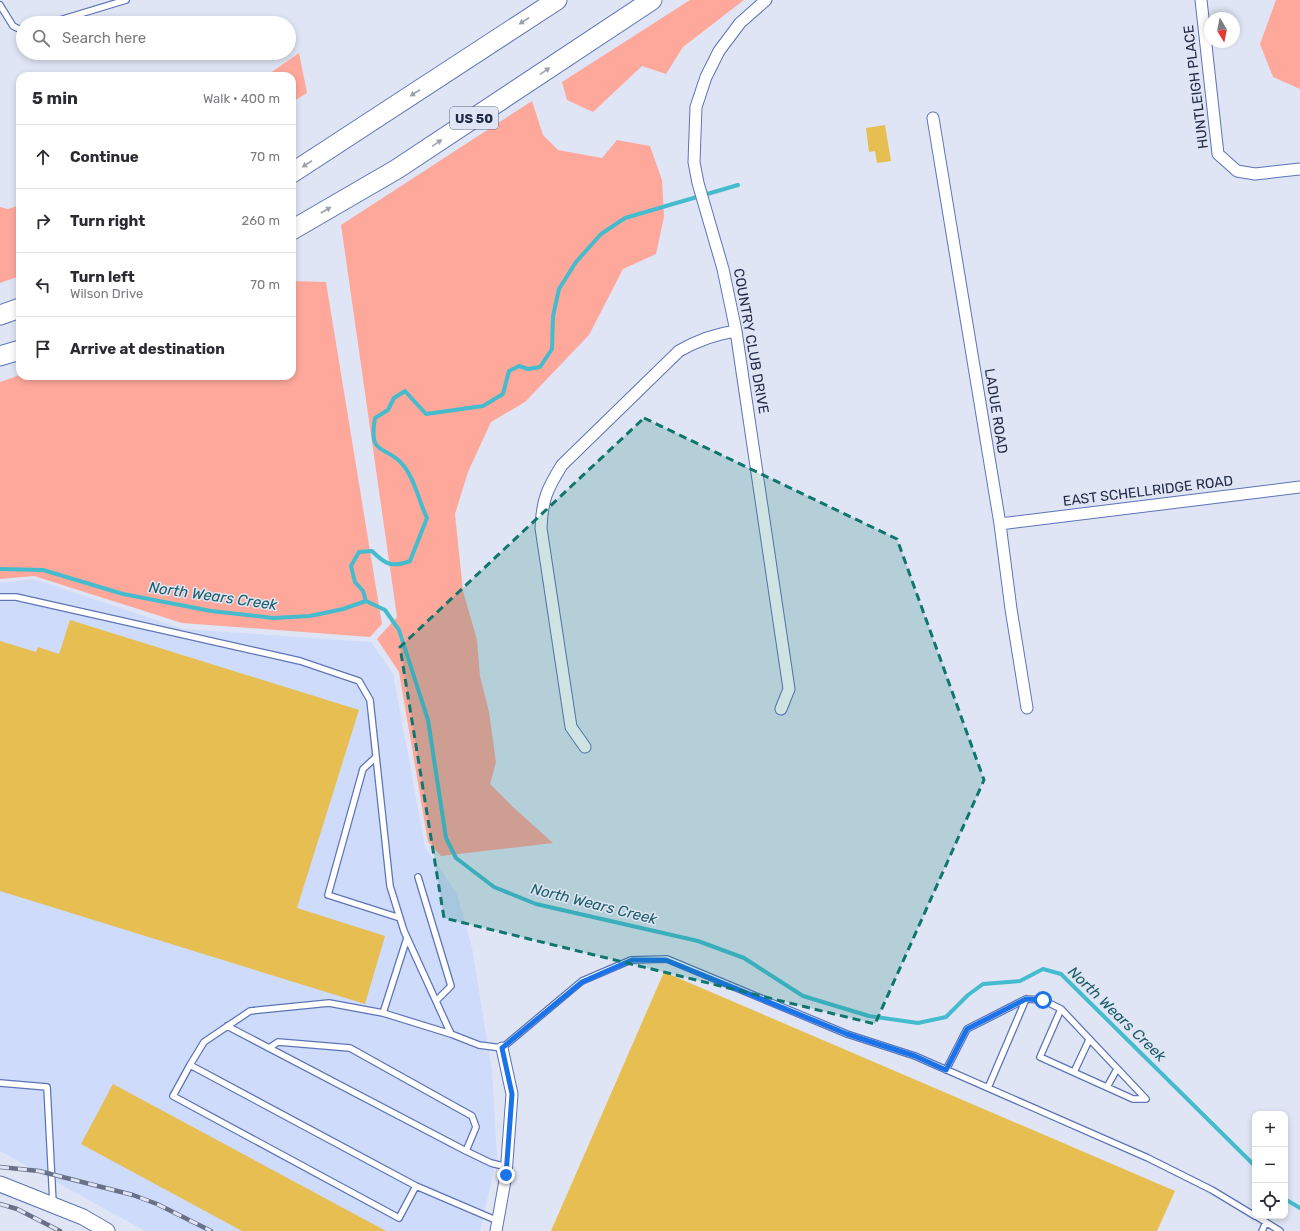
<!DOCTYPE html>
<meta charset="utf-8">
<style>
body{margin:0;font-family:Rubik,sans-serif;background:#f2f2f3;color:#2b2b33}
.controls{position:absolute;right:12px;bottom:12px;display:grid;overflow:hidden;border-radius:8px;box-shadow:0 2px 6px #0003}
.controls button{width:36px;height:36px;display:grid;place-items:center;padding:0;border:0;border-bottom:1px solid #e1e1e2;background:#fff;color:#2b2b33;font:20px sans-serif}
.compass{position:absolute;left:1204px;top:12px;width:36px;height:36px;border-radius:50%;background:#fff;box-shadow:0 2px 6px #0003;rotate:170deg}
.stop{position:absolute;width:12px;height:12px;margin:-9px;border:3px solid #1a73e8;border-radius:50%;background:#fff}
.stop.end{background:#1a73e8;border-color:#fff;box-shadow:0 1px 4px #0008}
.list{margin:0;padding:0;list-style:none}
h2{display:flex;justify-content:space-between;align-items:center;height:52px;margin:0;padding:0 16px;font-size:17px}
h2 small{font-size:13px;font-weight:400;color:#7c7c81}
.list li{display:grid;grid-template-columns:26px 1fr auto;gap:12px;align-items:center;box-sizing:border-box;height:64px;padding:0 16px;border-top:1px solid #e1e1e2}
.list b{display:block;font-size:15px;white-space:nowrap}
.list p{margin:0;font-size:13px;white-space:nowrap;color:#7c7c81}
.list em{font-size:13px;font-style:normal;color:#7c7c81}
.icon{flex:none;width:22px;height:22px;fill:none;stroke:currentColor;stroke-width:2;stroke-linecap:round;stroke-linejoin:round}
.map{position:relative;flex:none;width:1300px;height:1231px;overflow:hidden}
.search{position:absolute;background:#fff;box-shadow:0 2px 6px #0003;left:16px;top:16px;width:280px;height:44px;display:flex;align-items:center;gap:10px;box-sizing:border-box;padding:0 14px;border-radius:22px;color:#7c7c81;font-size:15px}
.panel{position:absolute;background:#fff;box-shadow:0 2px 6px #0003;left:16px;top:72px;width:280px;height:308px;border-radius:12px}
.map>svg:first-child{display:block}
</style>
<div class="map">
<svg width="1300" height="1231" viewBox="0 0 1300 1231">
<rect width="100%" height="100%" fill="#dfe5f4"/>
<path fill="#cedbfb" d="M34,579L183,629L371,642L393,674L425,847L457,894L472,948L492,1071L497,1157L480,1231H145L0,1151V583Z"/>
<path fill="#fea89c" d="M690,0H744L683,47L666,74L642,66L593,112L567,100L562,82Z
M1276,0H1300V89L1273,77L1260,44Z
M299,53L307,93L292,102V76H266Z
M532,101L543,135L558,150L602,158L617,140L650,146L662,180L664,217L656,254L623,269L589,335L525,402L491,422L468,472L455,514L463,591L477,640L480,676L489,712L496,762L490,784L513,807L553,843L441,856L428,842L399,672L377,639L397,617L341,225Z
M20,205V276L0,283V207L8,209Z
M292,281L326,282L382,624L370,637L182,623L34,576L0,579V382L20,375L292,376Z"/>
<g fill="none" stroke-linecap="round" stroke-linejoin="round">
<path stroke="#45bccd" stroke-width="4" d="M0,569L43,570L123,594L211,611L273,618L310,616L343,609L366,601L385,610L399,630L428,720L446,838L456,858L494,887L536,904L698,941L744,958L803,996L869,1016L918,1023L946,1017L968,995L983,984L1020,981L1043,969L1061,974L1255,1166
M366,601L363,591L355,582L351,566L359,552L372,551C385,564 391,568 410,561L427,518C419,502 415,479 403,465C386,444 368,458 375,418L388,410L394,398L405,391L426,414L483,406L503,394L509,371L519,366L528,369L540,367L552,349L553,316L559,289L576,262L601,234L625,218L738,185
M1285,1199L1300,1208"/>
</g>
<path fill="#e6be51" d="M885,125L891,161L877,163L875,151L869,152L866,128Z
M70,620L359,710L297,908L385,936L365,1004L0,891V641L36,652L38,647L59,654Z
M664,972L1175,1191L1157,1231H551Z
M113,1084L386,1231H242L81,1144Z"/>
<g fill="none" stroke-linecap="round" stroke-linejoin="round">
<defs>
<path id="service" d="M0,5L13,26L23,31
M50,23L126,0
M0,597H16L300,661L359,681L370,700L390,886L404,931L451,1034L479,1045L502,1048L582,981L631,960L667,959L847,1034L915,1056L1148,1158L1212,1190L1255,1216
M376,757L363,769L328,895L400,918
M418,877L451,986L436,1001
M407,938L383,1013L451,1034
M383,1013L329,1003L250,1011L204,1042L190,1065L416,1186L498,1221
M227,1026L466,1151L476,1127L472,1116L350,1048L278,1042L269,1048
M190,1065L173,1096L399,1218L416,1186
M946,1070L967,1029L1026,999
M1074,1072L1089,1040
M0,1083L47,1087L53,1203
M1107,1087L1117,1069
M988,1088L1026,999L1043,1000L1061,1009L1146,1099H1133L1040,1057L1061,1009
M466,1151L491,1163L507,1167
M1256,1216L1280,1231
M1262,1231L1266,1222"/>
<path id="minor" d="M766,0L740,23L719,51L706,77L696,107L694,162L698,183L723,269L736,331L789,689L781,709
M1201,0L1218,154L1237,171L1255,174L1300,169
M933,118L1000,524L1011,609L1027,708
M1000,524L1300,487
M585,747L571,727L541,528C542,500 547,489 562,465L679,351C698,340 715,334 736,331
M496,1231L506,1175L512,1094L502,1048"/>
<path id="secondary" d="M0,1184L83,1217L107,1231"/>
<path id="motorway" d="M292,173L557,0
M292,230L397,169L652,0
M0,315L20,308
M0,356L20,350"/>
</defs>
<use href="#service" stroke="#5d74b5" stroke-width="8"/>
<use href="#minor" stroke="#5d74b5" stroke-width="13"/>
<use href="#secondary" stroke="#5d74b5" stroke-width="17"/>
<use href="#motorway" stroke="#5d74b5" stroke-width="21"/>
<use href="#service" stroke="#fff" stroke-width="5.5"/>
<use href="#minor" stroke="#fff" stroke-width="11"/>
<use href="#secondary" stroke="#fff" stroke-width="15"/>
<use href="#motorway" stroke="#fff" stroke-width="19"/>
<defs>
<path id="rail" d="M0,1167L39,1171L133,1195L157,1204L211,1231
M0,1204L17,1209L60,1231"/>
</defs>
<use href="#rail" stroke="#697188" stroke-width="4.5"/>
<use href="#rail" stroke="#dfe5f4" stroke-width="3" stroke-dasharray="9" stroke-linecap="butt"/>
</g>
<defs><path id="oneway-solid" d="M-6-.8H1V-3.2L6.5 0L1 3.2V.8H-6Z"/></defs>
<g fill="#9ba0ac">
<use href="#oneway-solid" transform="translate(524 21) rotate(147)"/>
<use href="#oneway-solid" transform="translate(545 71) rotate(-34)"/>
<use href="#oneway-solid" transform="translate(415 93) rotate(147)"/>
<use href="#oneway-solid" transform="translate(437 143) rotate(-34)"/>
<use href="#oneway-solid" transform="translate(307 164) rotate(147)"/>
<use href="#oneway-solid" transform="translate(326 210) rotate(-30)"/>
</g>
<g fill="none" stroke-linecap="round" stroke-linejoin="round">
<path stroke="#1a73e8" stroke-width="5" d="M506,1175L512,1094L502,1048L582,982L632,960H666L847,1034L915,1056L946,1070L967,1029L1026,999L1043,1000"/>
</g>
<path fill="#0f766e" fill-opacity="0.2" stroke="#0f766e" stroke-width="3" stroke-dasharray="8 5" stroke-linejoin="round" d="M644,418L897,539L984,780L875,1024L444,918L400,647Z"/>
<g text-anchor="middle" dominant-baseline="central" stroke-width="3" stroke-linejoin="round" paint-order="stroke">
<rect fill="#dfe5f4" stroke="#5a637b" stroke-width="1" x="450" y="107" width="48" height="22" rx="3"/>
<g font-size="13" font-weight="bold" fill="#212b47">
<text x="474" y="118">US 50</text>
</g>
<g font-size="14" fill="#212b47" stroke="#dfe5f4">
<text transform="translate(1196 87) rotate(-97)">HUNTLEIGH PLACE</text>
<text transform="translate(751 341) rotate(80)">COUNTRY CLUB DRIVE</text>
<text transform="translate(996 411) rotate(81)">LADUE ROAD</text>
<text transform="translate(1148 491) rotate(-7)">EAST SCHELLRIDGE ROAD</text>
</g>
<g font-size="15" font-style="italic" fill="#1c5e67" stroke="#dfe5f4">
<text transform="translate(213 596) rotate(8)">North Wears Creek</text>
<text transform="translate(594 904) rotate(14)">North Wears Creek</text>
<text transform="translate(1117 1014) rotate(44)">North Wears Creek</text>
</g>
</g>
</svg>
<div class="controls">
<button>+</button>
<button>−</button>
<button><svg class="icon" aria-label="locate" viewBox="0 0 24 24"><circle cx="12" cy="12" r="6"/><path d="M12 2v4M12 18v4M2 12h4M18 12h4"/></svg></button>
</div>
<svg class="compass" viewBox="-18 -18 36 36"><path d="M0-13l5 13h-10z" fill="#e53935"/><path d="M0 13l5-13h-10z" fill="#7c7c81"/></svg>
<div class="stop" style="left:1043px;top:1000px"></div>
<div class="stop end" style="left:506px;top:1175px"></div>
<div class="search"><svg class="icon" aria-label="search" viewBox="0 0 24 24"><circle cx="10" cy="10" r="6"/><path d="M15 15l6 6"/></svg>Search here</div>
<section class="panel">
<h2>5 min<small>Walk · 400 m</small></h2>
<ul class="list">
<li><svg class="icon" aria-label="ahead" viewBox="0 0 24 24"><path d="M12 20V5M6 11l6-6 6 6"/></svg><div><b>Continue</b></div><em>70 m</em></li>
<li><svg class="icon" aria-label="right" viewBox="0 0 24 24"><path d="M7 20v-9h11M14 6l5 5-5 5"/></svg><div><b>Turn right</b></div><em>260 m</em></li>
<li><svg class="icon" aria-label="left" viewBox="0 0 24 24"><path d="M17 20v-9H6M10 6l-5 5 5 5"/></svg><div><b>Turn left</b><p>Wilson Drive</p></div><em>70 m</em></li>
<li><svg class="icon" aria-label="arrive" viewBox="0 0 24 24"><path d="M6 21V4h12l-3 4 3 4H6"/></svg><div><b>Arrive at destination</b></div></li>
</ul>
</section>
</div>
